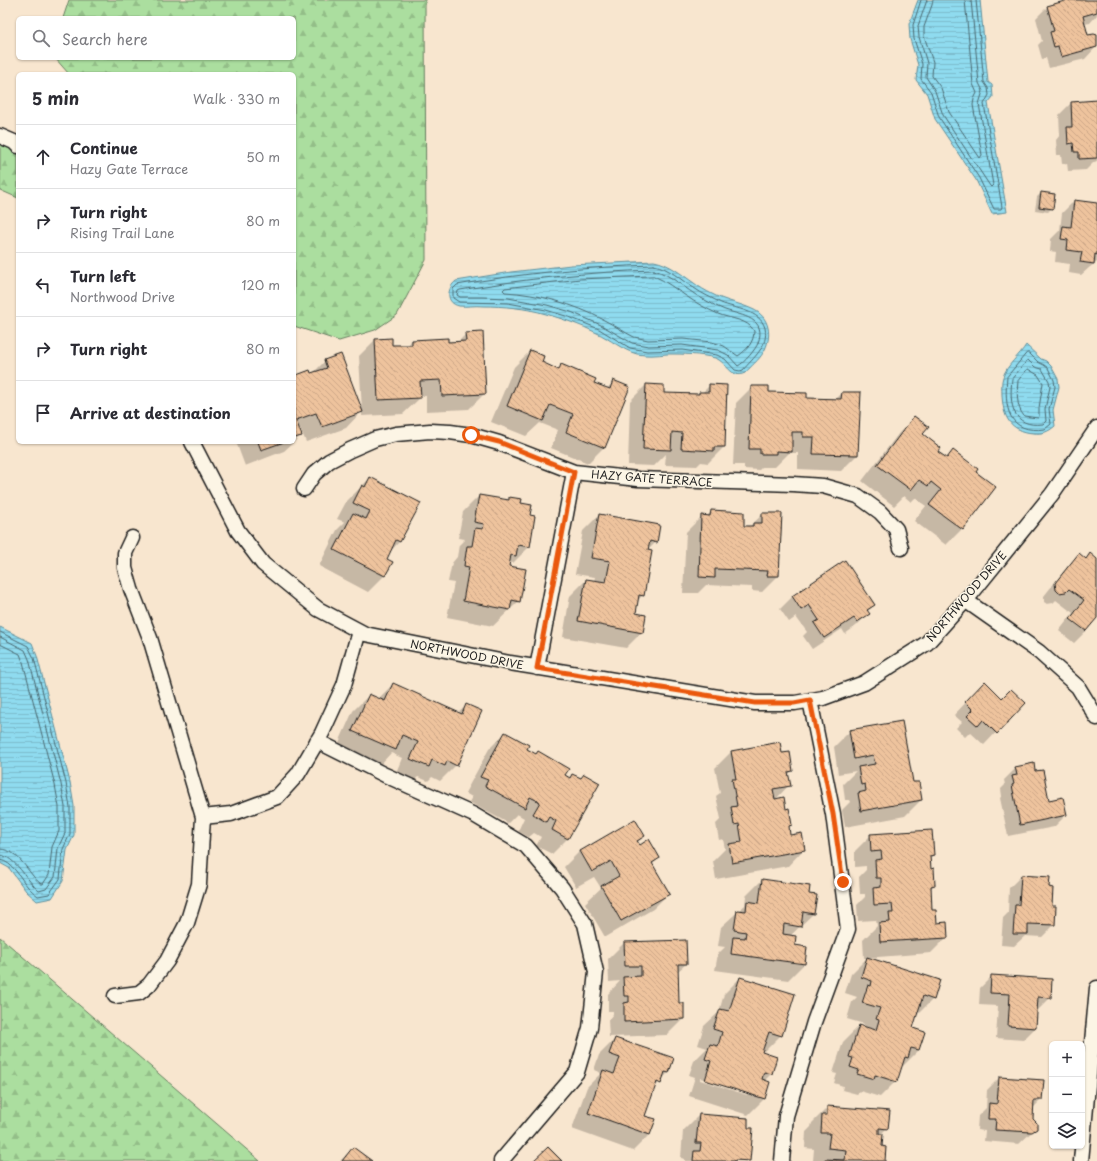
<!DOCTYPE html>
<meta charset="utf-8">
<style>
body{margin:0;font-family:"Playpen Sans",sans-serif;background:#f7f7f7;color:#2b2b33}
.controls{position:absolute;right:12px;bottom:12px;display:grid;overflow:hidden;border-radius:6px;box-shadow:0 1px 3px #0004}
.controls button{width:36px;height:36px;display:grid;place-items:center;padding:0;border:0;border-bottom:1px solid #e1e1e2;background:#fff;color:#2b2b33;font:20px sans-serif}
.stop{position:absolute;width:12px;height:12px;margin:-9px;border:3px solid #ea580c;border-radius:50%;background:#fff}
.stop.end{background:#ea580c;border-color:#fff;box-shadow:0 1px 4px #0008}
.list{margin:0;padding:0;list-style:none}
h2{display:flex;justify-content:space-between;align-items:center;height:52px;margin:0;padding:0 16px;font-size:17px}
h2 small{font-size:13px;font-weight:400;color:#7c7c81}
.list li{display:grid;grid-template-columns:26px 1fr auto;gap:12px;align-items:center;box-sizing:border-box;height:64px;padding:0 16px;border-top:1px solid #e1e1e2}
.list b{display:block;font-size:15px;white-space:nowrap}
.list p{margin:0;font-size:13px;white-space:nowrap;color:#7c7c81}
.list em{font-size:13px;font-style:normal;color:#7c7c81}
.icon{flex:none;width:22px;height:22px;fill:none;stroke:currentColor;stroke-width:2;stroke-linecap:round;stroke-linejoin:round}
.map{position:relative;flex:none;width:1097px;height:1161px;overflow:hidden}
.search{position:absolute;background:#fff;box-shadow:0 1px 3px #0004;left:16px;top:16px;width:280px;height:44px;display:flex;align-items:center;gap:10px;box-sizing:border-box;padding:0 14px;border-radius:6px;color:#7c7c81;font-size:15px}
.panel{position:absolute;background:#fff;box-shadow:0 1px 3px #0004;left:16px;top:72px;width:280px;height:372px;border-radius:6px}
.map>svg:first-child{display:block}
</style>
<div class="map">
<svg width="1097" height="1161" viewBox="0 0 1097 1161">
<defs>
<pattern id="forest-firs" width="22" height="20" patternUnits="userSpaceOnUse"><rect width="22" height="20" fill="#abde9f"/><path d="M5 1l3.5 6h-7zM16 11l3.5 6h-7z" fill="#93be88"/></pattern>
<pattern id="water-rules" width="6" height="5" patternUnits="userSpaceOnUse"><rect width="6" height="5" fill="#8fdbef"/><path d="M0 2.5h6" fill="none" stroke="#7bbbcc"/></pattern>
<pattern id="building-back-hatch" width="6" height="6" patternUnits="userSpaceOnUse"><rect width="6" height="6" fill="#eec39d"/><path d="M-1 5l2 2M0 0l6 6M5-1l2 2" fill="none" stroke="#cca787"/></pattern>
</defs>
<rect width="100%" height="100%" fill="#f8e6cf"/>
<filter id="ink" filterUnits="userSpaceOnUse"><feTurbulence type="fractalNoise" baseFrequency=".025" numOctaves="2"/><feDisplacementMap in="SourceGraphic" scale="8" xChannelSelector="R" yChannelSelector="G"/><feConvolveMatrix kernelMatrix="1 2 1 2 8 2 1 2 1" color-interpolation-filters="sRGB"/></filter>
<g filter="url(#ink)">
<path fill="url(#forest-firs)" stroke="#647d5e" d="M69,0H425L426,260L397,315L375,330L339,341L294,326V74H69L55,58H294V18H63Z
M0,141L18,153V198L0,190Z
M0,937L260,1161H0Z"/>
<path fill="url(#water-rules)" stroke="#618f9b" d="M918,0H980L988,82L992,85L993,97L988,103L1007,212L992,214L976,180L935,119L927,94L916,80L918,65L910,39L909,24Z
M654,261C670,264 681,274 694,283C699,287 706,291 712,294C725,301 739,303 752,309C770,316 773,337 763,353C759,360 751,366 745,373C731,380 727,362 715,358C700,354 683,354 667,354C657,355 647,356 637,354C622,350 610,339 597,333C581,325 563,319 546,314C526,308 503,306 483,306C475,305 466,307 459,306C445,303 447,288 456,281L511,272L571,265Z
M1026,345L1041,359L1046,361L1051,366L1058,379L1059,387L1053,410L1055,426C1048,432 1043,434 1033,433C1010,431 1003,417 1002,395C1002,389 1001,382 1003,377C1006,366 1020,355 1026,345Z
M0,627L32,643L37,656L70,782L74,806V835L67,850L63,881L52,898L37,901L26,891L9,868L0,863Z"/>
<path fill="#0003" fill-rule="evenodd" d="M1072,0H1097V15L1090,23L1084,24L1088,36L1097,37V46L1085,59L1049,68L1046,58L1042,59L1038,45L1042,41L1036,18L1048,6Z
M1097,101V161L1094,162L1086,170L1068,171L1067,163L1062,164L1061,155H1057L1056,140L1060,135L1059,115L1071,103Z
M1041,193L1052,208L1048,212L1035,210L1037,197Z
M1074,201L1097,204V262L1090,267L1081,275L1069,273L1070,264L1055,262L1056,252L1050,251L1051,239L1060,230L1062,213Z
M466,334L485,393L469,409L426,411V396H419L420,398L403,414L362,416V411L346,428L306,442L300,428L298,429L301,435L294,442V377L312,374L325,361L362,411L359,356L375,340L391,346H407L412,340L458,342Z
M530,351L540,363L557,370L561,366L593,383L606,389L614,382L604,447L588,463L551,448L558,430L540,423L526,436L491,422L514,367Z
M646,385L663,394L697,395L700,393H702L710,385L724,447L708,463L701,462L697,466L665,465L666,454L654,466L628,465L630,401Z
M752,387L768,392L806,399L835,400L842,393L857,455L841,471L798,469V453H789L775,467H762L759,470L744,469V465H733L736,403Z
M915,417L922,434L937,452L946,459L953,452L975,472L995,487L962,529L946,545L914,521L926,506L915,498L911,502L904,496L894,506L862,481L899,433Z
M236,442H294L284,451L245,466Z
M370,478L419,503L399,542L389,553L385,559L391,562L384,576L368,592L319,566L337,530L345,522L337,519L346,502Z
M479,496L507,501L510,498L520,504L529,516V547L513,563L509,562L508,567L519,601L493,626L447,617L454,583L448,582L452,563L457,557L459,545L465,539L458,538L463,512Z
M711,512L743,527H749L763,514L778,576L762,592L752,591V587L706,585L698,593H683L686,532L702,516L706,517Z
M599,515L656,542L647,551L643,595L637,601L635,614L642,632L626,648L563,637L570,596L586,580L594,581L595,577L575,574L583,531Z
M1079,555L1085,560L1090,555L1097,560V616L1086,631L1074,643L1059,631L1073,613L1056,600L1053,603L1047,604L1044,602V596L1067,567Z
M845,562L874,605L867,612L868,614L856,626L845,634L842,629L812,649L803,636L807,632L796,617L789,622L780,609L792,597Z
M393,684L458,713L467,705L456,765L440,781L432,777L428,781L418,777L412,782L395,775L402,758L391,753L379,766L337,747L353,711L369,695L378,699Z
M973,695L1002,699L1024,703L984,745L970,732L965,737L956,728L962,722L954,715Z
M850,731L913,783L921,800L905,816L845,827L842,810L850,802L849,800H845L843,784L856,771L838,774L834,747Z
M505,733L525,750L564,776L569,778L572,775L580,779L584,775L568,838L552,854L536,846L541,837L534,833L529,837L518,831L524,818L517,814L508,823L469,802L472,797L465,793L489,749Z
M731,752L781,755L792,771L788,775L789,785L775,800L785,810L791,825L788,828L790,836L804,849L788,866L716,879L713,861L725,849L723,839L719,840L716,824L721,819L716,796L720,793L715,768Z
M1016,768L1035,772L1048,801L1066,815L1054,827L1008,836L1000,798L1002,796L1001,789L1005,785L1004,780Z
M871,835L933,855L929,859L934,885L930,889L931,911L936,924L947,937L931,953L864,958L863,940L877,926L876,920L858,921L857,905L865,897V894H860L859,877L866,870V866L855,867V851Z
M644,836L637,843L639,846L659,858L652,865L669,893L653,909L605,937L585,903L601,888L594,877L576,887L564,867L580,851Z
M1021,876L1048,888L1054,925L1042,937L1025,936L1014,946L1001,945L1003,918L1008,913L1009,888Z
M762,880L808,895L814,913L790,936L794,946L806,948L804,964L788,980L715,970L718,954L725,947L718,946L721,927L745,905L746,896Z
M624,943L686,964L677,972L679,1004L683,1019L667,1035L609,1037L608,1020L613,1014V1011H608V994L620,981L609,982L608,959Z
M867,958L933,999L917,1015H916L912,1029L919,1050L903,1066L901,1065L896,1081L880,1097L860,1091L857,1094L842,1090L843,1086L834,1083L837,1074L833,1073L843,1042L859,1026L864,1027V1024L847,1019L852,1002L857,997L845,993L851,974Z
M992,976L1050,998L1038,1010H1036L1035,1028L1023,1040L996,1038L998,1006L979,1005L980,988Z
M740,978L781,1035L765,1051L762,1050L761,1052L776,1057L771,1074L764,1081V1099L748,1115L689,1096L695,1077L689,1075L694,1061L707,1048L698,1045L704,1026L719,1012L724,994ZM700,1078L747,1092V1095L700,1080Z
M615,1039L668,1073L653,1089L644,1116L649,1135L633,1151L572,1129L587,1087L601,1073L594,1070L599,1055Z
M999,1078L1041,1100L1032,1109V1119L1036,1128L1019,1144L984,1141L985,1131L977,1130L978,1116L986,1108L987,1090Z
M828,1107L887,1128L880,1135L881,1147L884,1161H813L814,1149L805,1148L806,1132L811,1127L812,1123Z
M699,1115L747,1129L749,1161H685V1159L681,1158L683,1131Z
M353,1148L370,1161H340Z"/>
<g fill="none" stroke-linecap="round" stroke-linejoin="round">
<path stroke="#4a6870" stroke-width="1" d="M921,0L913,25L914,39L922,64L921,79L931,92L939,117L979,178L994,209H1001L1002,207L984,104L989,95L988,88L984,82L976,0
M927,0L918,26L919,37L927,63L926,77L935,91L943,115L990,186L991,187L993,185L979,104L983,91L979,83L971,0
M933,0L932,5L924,27V36L933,62L932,76L941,88L949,112L980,158L982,155L973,105L974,99L977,93L973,84L965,0
M654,265C670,268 680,280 694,288C702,294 712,298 721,303C735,309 760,310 765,328C769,346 753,358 743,370L740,371L735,370L725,359L717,355L682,350L647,351L630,348L599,329L569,317L546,310L508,303L459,302L453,298V289L457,285C523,273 588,267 654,265Z
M654,270C672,275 685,289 701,298C709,302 717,307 725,310C743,316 767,318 758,343C756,349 744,363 738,366L728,355L718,350L682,345L648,346L632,343L601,325L571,312L547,305L508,298L482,297H460L457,295L458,291L460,290C524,279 588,272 654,270Z
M654,276C666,281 675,289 686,296C696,303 707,309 718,314C730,319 748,319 754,331C754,342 747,350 738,356L724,346L712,342L683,339L648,340L634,337C624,332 614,325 604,320C574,304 539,294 505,292L503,290L505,288L513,287L580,279Z
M1027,353H1029L1038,362L1044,365L1048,368L1054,380L1055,387L1049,409L1051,424L1045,429C1008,434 1004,408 1007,377Z
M1028,360L1035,367L1042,369L1049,381L1050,387L1045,409L1046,421L1043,424C1012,428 1009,404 1012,379Z
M1028,369L1038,375L1043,383L1039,408V416L1038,418L1024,416C1016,407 1017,392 1018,381Z
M0,632L28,646L34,658L66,783L70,807V834L63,849L60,879L49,894L38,896C34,893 31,890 28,887C20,878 13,862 0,860
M0,637L25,650L29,659L61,784L65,807V833L58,848L55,877L46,889L39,891C27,881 15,856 0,855
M0,644L20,654L23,662L55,785L59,807V831L52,847L49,875L43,884H41C27,873 20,850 0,849"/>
</g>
<path fill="url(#building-back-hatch)" stroke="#1c1c1c" d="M1068,0H1097V12L1083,16L1088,35L1094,34L1097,35V47L1061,57L1058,46L1054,47L1050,32L1054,31L1047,6Z
M1097,100V158L1079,159V152H1074L1073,143L1068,144L1067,127H1072L1071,102Z
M1041,192L1055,194L1053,209L1039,207Z
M1074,200L1097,203V255L1095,254L1094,264L1080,262L1082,252L1067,250L1068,240L1061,239L1063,226L1071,227Z
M483,332L486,394L442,396L441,380L420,381L421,398L378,400L375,339L392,338V345H412V340L448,338V342L466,341L465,333Z
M530,350L544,356L542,362L559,370L561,364L596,379L594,383L610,389L613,380L630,387L605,448L566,432L573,414L550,405L543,421L507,406Z
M341,354L363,412L322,427L316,413L296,420L302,436L294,438V376L310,370L311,373L327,368L324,360Z
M646,384L664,385V393L699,394V392H709V384L727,385L725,447H714V451L681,449L682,433L672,432L671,450L643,449Z
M751,386H769V392L807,393V398L841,399L842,392H861L858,455L813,454L814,437H803V432H792V452L776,451V454H760V449H749Z
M914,416L929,427L923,434L941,448L938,452L947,458L953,450L978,469L976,472L996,487L963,530L929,505L941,490L931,482L928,486L919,480L911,490L877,465Z
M258,442H284L261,450Z
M370,477L421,503L400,542L396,540L387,559L393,562L385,576L334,550L353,513L366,519L370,511L353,503L362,485L365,487Z
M479,495L509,500V497L522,499L521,503L532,505L530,515L535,516L530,547L518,545L516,556L511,555L509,566L526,569L520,602L512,600L510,610L463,601L469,567L464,566L467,546H472L475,528L483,529L484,524L474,522Z
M711,510L744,512V526H753V523H762V513H782L779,576H767L768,571L715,569V578L699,577L701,515L710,516Z
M599,514L660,525L657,543L650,541L648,550L652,551L644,596L639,595L636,613L646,615L643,633L578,621L586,579L606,582L610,561L591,558Z
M1079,553L1086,559L1090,553L1097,559V618L1086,631L1070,619L1084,600L1069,589L1066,592L1059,593L1056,590L1055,583Z
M845,560L875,605L867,610L870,614L857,622L854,618L824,638L814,623L819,620L809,605L801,610L792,596Z
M985,681L1002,698L1011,689L1026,703L997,734L983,720L978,726L967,716L973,710L965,702Z
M393,683L462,714L466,704L482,711L457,766L447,761L445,766L432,760L429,767L410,759L418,742L402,735L396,750L352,731L369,694L385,701Z
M902,721L913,782H919L922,800L861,811L858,793L866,791L865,784L861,785L858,767L875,764L873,755L854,759L849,730Z
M505,732L529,745L527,749L536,754L538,751L569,769L565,775L570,778L572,774L581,778L584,774L600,783L568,839L552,830L556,821L549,817L546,822L533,814L540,802L530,797L525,808L485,786L488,780L480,777Z
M780,742L782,753L790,752L793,771L788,772L791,786L773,789L775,799L784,797L786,809L789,808L792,825L789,826L790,835L802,833L805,850L732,863L729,844L742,842L739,824L734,825L731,807L737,806L732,779H736L731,751Z
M1034,763L1035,771L1043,770L1049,800L1063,797L1067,815L1020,825L1012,785L1014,784L1012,776L1017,775L1015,767Z
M635,819L645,836L637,841L640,845L649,839L660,858L652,863L670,894L621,921L601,886L619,876L611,861L592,872L580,851Z
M932,830L934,855L930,856L931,869L934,868L935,885L931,886L932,910H936L937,923L947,922L948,938L880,942L879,923L890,922L889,913H893L892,904L874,905L873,888L881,887V878H876L875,860L882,859L881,851L871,852L870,834Z
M1021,875L1050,877L1049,887L1053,888L1052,906H1056L1055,925L1028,924V934H1013L1015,905H1019Z
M762,879L810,886L809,894L817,895L814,914L803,912L801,927L784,924L783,934L796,936L795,945L807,947L805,964L731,954L733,937L745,938L746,932L734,930L737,910L746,911L747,901L759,903Z
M686,940L687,964H678L679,1003H684V1019L624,1022V1003L629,1002V996H624L623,977L641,976V966H625L624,942Z
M867,957L940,980L934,1000L923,996L913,1028L925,1032L919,1050L911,1048L908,1058L905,1057L897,1082L875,1075L874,1079L857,1074L859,1070L850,1067L853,1058L849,1057L859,1025L876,1030L879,1020L876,1019L880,1008L862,1003L868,985L871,986L872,981L861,977Z
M991,975L1052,979L1051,998L1038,997L1036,1028L1008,1026L1010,994L990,993Z
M740,977L795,994L782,1036L769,1032L762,1052L777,1057L772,1074L764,1072L762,1079L770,1082L765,1099L705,1080L711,1061L705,1059L710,1044L718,1046L722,1032L713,1029L720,1009L729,1011Z
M615,1038L674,1058L669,1073L665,1072L661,1084L657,1082L645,1116L656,1119L650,1135L588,1113L603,1070L614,1074L620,1058L609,1054Z
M999,1077L1044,1080L1042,1100H1034L1033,1119L1037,1123V1129L1032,1132L995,1130L996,1119H988L989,1103L997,1104Z
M827,1106L890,1111L888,1129L879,1128V1134H883L882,1146L886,1147L885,1161H824L825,1159L845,1160L846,1150L828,1148L830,1133H821L822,1115H827Z
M699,1114L748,1118V1128H753L750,1161L735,1160V1161H693L694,1151H700L701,1143H696Z
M353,1147L372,1161H342Z
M548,1147L562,1161H533Z"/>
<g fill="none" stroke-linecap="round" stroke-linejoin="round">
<defs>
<path id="street" d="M0,136L14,142L18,146
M192,442L238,531L263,564L318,609L365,634L510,663L755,703H795L823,698L864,683L927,643L972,593L1052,494L1097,428
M304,489L314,474L329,461L350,450L375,439L396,434L430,431L450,432L471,435L499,443L574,472L638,479L793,484L823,486L858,496L880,512L896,529L901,548
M965,600L1039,652L1078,687L1097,718
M537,668L574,472
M317,741L385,775L474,815L526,846L562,888L585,924L596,972L590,1028L577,1072L501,1161
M203,817L231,814L277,797L298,774L322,733L344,685L359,631
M115,996L139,993L149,985L167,961L187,923L199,884L203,817L150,638L131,589L125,568V553L132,538
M782,1161L786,1116L814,1022L848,929L833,814L810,700
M1081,1161L1097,988"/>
</defs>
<use href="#street" stroke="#1c1c1c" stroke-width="17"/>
<use href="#street" stroke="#fcf5e5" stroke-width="14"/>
</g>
</g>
<g fill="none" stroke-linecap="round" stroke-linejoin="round" filter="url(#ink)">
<path stroke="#ea580c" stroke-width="5" d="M471,435L499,442L574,472L537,668L755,703H794L810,700L833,814L843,882"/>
</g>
<g text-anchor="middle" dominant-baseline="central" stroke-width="3" stroke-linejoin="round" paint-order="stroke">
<g font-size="11" fill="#1c1c1c" stroke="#fcf5e5">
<text transform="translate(652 478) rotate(4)">HAZY GATE TERRACE</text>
<text transform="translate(966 596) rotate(-49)">NORTHWOOD DRIVE</text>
<text transform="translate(467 654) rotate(11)">NORTHWOOD DRIVE</text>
</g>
</g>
</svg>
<div class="controls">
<button>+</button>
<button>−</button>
<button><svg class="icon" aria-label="layers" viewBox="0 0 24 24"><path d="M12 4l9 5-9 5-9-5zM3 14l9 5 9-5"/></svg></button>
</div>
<div class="stop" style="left:471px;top:435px"></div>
<div class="stop end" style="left:843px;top:882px"></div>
<div class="search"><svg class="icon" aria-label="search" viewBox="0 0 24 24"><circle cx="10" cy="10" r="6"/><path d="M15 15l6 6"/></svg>Search here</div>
<section class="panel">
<h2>5 min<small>Walk · 330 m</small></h2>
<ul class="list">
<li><svg class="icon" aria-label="ahead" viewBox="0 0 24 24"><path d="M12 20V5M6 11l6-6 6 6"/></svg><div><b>Continue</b><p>Hazy Gate Terrace</p></div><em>50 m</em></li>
<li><svg class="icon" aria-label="right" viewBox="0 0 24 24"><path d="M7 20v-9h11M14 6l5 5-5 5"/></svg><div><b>Turn right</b><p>Rising Trail Lane</p></div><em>80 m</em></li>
<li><svg class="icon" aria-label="left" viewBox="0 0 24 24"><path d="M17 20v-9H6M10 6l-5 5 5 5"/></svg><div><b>Turn left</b><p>Northwood Drive</p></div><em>120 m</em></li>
<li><svg class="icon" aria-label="right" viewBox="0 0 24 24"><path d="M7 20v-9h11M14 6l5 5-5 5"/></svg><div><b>Turn right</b></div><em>80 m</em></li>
<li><svg class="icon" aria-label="arrive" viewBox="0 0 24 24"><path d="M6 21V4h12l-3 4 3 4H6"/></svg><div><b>Arrive at destination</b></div></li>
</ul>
</section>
</div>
